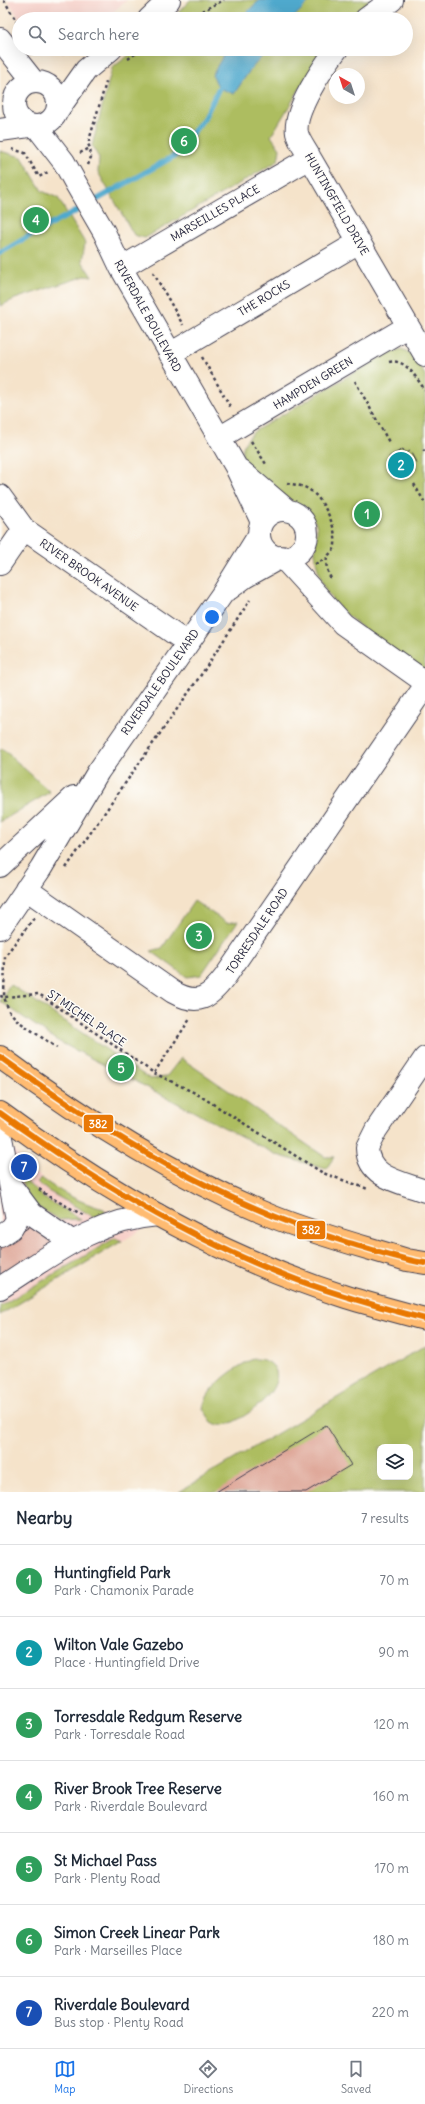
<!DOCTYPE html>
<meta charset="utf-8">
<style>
body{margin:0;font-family:Delius,sans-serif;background:#f6f6f7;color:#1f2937}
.controls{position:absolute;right:12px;bottom:12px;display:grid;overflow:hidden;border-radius:8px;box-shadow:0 4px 16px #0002}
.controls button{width:36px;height:36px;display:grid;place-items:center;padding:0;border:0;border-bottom:1px solid #e0e1e3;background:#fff;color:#1f2937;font:20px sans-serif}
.compass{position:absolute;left:329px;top:68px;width:36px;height:36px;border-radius:50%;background:#fff;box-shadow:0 4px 16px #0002;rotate:321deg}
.you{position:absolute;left:212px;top:617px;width:14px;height:14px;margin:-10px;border:3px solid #fff;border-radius:50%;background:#1a73e8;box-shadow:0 0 0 6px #1a73e833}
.badge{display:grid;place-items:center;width:26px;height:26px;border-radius:50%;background:#1a73e8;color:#fff;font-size:13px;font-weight:700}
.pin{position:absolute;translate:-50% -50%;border:2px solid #fff;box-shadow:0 1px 4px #0006}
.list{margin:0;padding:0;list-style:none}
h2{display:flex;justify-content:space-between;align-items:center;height:52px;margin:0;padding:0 16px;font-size:17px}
h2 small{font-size:13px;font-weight:400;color:#747a83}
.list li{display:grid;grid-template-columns:26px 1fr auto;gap:12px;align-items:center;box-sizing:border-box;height:72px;padding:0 16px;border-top:1px solid #e0e1e3}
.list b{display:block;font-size:15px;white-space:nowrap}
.list p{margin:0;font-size:13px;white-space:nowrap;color:#747a83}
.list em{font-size:13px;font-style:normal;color:#747a83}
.icon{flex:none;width:22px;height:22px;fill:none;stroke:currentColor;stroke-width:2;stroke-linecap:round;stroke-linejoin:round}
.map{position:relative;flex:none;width:425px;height:1492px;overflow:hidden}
.search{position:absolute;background:#fff;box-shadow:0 4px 16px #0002;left:12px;right:12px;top:12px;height:44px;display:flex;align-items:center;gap:10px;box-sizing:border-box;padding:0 14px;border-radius:22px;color:#747a83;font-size:15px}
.sheet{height:556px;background:#fff}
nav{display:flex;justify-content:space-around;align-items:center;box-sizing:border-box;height:56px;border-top:1px solid #e0e1e3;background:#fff;font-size:11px;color:#747a83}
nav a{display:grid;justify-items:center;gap:2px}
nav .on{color:#1a73e8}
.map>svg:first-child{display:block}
</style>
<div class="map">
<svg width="425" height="1492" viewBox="0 0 425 1492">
<rect width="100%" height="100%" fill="#fdfcf7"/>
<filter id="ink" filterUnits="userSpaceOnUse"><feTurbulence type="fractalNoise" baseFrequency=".025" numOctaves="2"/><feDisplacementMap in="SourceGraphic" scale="8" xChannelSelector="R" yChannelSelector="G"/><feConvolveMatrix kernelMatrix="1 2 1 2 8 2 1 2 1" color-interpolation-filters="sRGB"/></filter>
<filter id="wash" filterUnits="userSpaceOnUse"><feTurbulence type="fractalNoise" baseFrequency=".012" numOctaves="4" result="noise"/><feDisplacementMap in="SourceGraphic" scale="16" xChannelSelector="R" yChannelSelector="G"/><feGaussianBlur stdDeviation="0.9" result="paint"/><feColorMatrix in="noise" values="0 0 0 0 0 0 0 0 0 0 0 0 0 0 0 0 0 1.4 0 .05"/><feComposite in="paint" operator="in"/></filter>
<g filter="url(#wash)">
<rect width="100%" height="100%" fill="#f5e3ca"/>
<path fill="#f7d0c9" d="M8,0H127L105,19H19Z
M0,1145L14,1150L28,1167L56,1189L82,1202L104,1209L144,1228L0,1315Z"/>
<path fill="#adbd60" stroke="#68704e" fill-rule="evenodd" d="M190,0H371L349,19H172Z
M137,49H324L271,136L280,149L278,161L145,238L134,235L98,172L99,158L92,146L112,68Z
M0,151L22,157L42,191L58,198L85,243L82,261L92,277L85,276L15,299L0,306Z
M402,349L412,354L425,375V670C394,649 330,614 320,577C318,569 315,560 315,553C315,543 320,528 314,520C300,499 241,479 242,453C242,445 248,438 253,432L388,353Z
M2,748L50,792L0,822V751Z
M194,901L227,923L238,921L201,975L187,977L151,951L162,948Z
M10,984L150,1079L166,1077L181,1058L325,1157H334L326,1169L277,1155L56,1040L0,1001Z
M17,1173L44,1198L81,1219L59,1220L31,1203Z
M41,1178C60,1192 81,1203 104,1209L106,1214L94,1217L48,1191L37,1182Z
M115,1238L122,1241L0,1315V1306Z
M425,1345V1492H179L419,1349ZM380,1447H410V1477H380Z
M253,1359C261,1359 268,1360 273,1366C290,1387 242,1422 224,1425C219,1426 216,1424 212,1422L203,1409C205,1388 235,1367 253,1359Z"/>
<path fill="#4fa9cd" stroke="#386684" d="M260,0H311L292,19H239Z
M224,49H269L250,70L234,94L219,88L212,75L223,56Z"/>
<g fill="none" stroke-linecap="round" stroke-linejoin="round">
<path stroke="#4fa9cd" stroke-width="5.5" d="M91,203L176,155L204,118L219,88
M0,253L29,236L84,207"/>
</g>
<g id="blocks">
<path fill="#dea697" d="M403,449L405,453L410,451L417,464L412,467L415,471L402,478L400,474L395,476L388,463L392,461L389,457Z
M34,1224L63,1243L0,1284V1246Z
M326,1425L351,1465L306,1492H216Z"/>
</g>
</g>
<g filter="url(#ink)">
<use href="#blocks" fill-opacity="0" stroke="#423f50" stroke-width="1"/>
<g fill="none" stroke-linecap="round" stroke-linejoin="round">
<defs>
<path id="minor" d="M149,19L169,0
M366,19L392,0
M0,39L34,82
M337,49C324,66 293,111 297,133C299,142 306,150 310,158L425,355
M14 104a22 22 0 1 1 44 0a22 22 0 1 1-44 0Z
M57,111L86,70L111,49
M37,127L64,162L75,182L104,232L121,268L236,467L262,522
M0,130L29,126
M121,268L310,158
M170,354L359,242
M219,438L407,327
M240,470L288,511
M0,496L24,529L188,643
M259 534a24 24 0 1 1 48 0a24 24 0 1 1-48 0Z
M284,559L343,624L425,682
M0,564L24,529
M229,589L245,577L281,557
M0,866L74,797
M26,889L173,992C198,1006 209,998 225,977L425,686
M0,928L41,868L98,772L223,593L259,535
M425,1058L376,1130L367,1148C368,1178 401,1182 425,1191
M0,1133L17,1219L12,1228L0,1236
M14,1190L32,1214L73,1242
M0,1288C52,1255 94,1220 158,1215"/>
<path id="highway" d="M0,1057C82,1118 176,1177 271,1216C315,1234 362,1246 407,1260L425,1263
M0,1113C105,1191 221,1257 346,1297C372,1305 399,1312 425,1319"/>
</defs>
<use href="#minor" stroke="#423f50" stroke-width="24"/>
<use href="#highway" stroke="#423f50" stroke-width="24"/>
<path stroke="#423f50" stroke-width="2.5" stroke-dasharray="3 3" stroke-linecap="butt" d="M4,0L19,26
M186,19L224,0
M39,49L63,54L70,49
M128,59L142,49
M12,149L25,153L39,177L48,172
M80,153L90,148L88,144L107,79
M88,165L91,157L90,148
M153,272L183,325
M202,357L231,408
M389,362C406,358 416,378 425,390
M355,381L390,444
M251,441L266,464
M423,451L425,450
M287,483C294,485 302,485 308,489C323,497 340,532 334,549C332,552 329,554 328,556C324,563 328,574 332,580
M414,484L425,503
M315,564L327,558
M66,868L205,669L250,600
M34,918L5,956L4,997L39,994L154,1073L190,1019
M0,996L4,997L9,1011L18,1021L57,1048
M154,1073L197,1094L323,1173L368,1189
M39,1189L48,1196L83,1215"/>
<use href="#minor" stroke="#fff" stroke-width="22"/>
<use href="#highway" stroke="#ffbb71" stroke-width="22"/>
<defs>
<path id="bus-1" d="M0,1057C108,1135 221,1204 349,1243C374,1250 399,1259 425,1263
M0,1113C93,1180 192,1241 300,1281C341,1296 383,1308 425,1319"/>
</defs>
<use href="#bus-1" stroke="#fdfcf7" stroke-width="9"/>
<use href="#bus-1" stroke="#e97806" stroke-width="6"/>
</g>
</g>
<g text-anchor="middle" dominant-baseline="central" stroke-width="3" stroke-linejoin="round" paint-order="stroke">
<g font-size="11" fill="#22223b" stroke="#fdfcf7">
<text transform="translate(337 204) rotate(60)">HUNTINGFIELD DRIVE</text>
<text transform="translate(215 213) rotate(-30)">MARSEILLES PLACE</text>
<text transform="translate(264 298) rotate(-31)">THE ROCKS</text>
<text transform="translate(148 316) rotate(61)">RIVERDALE BOULEVARD</text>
<text transform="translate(313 383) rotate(-31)">HAMPDEN GREEN</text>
<text transform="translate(89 575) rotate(35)">RIVER BROOK AVENUE</text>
<text transform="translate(160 682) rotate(-55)">RIVERDALE BOULEVARD</text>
<text transform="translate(257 931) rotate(-56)">TORRESDALE ROAD</text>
<text transform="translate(87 1018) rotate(34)">ST MICHEL PLACE</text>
</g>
</g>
<g stroke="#fdfcf7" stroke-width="1.5">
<rect x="83" y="1114" width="31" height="19" rx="4" fill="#e97806"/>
<rect x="296" y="1220" width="30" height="20" rx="4" fill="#e97806"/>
</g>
<g font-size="11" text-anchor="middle" font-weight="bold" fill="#fff">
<text x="98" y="1128">382</text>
<text x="311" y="1234">382</text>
</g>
</svg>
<div class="controls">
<button><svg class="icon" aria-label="layers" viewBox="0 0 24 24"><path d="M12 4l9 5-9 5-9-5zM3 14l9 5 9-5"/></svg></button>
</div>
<svg class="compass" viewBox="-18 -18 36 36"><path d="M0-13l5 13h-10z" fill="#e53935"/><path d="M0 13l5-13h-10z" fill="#747a83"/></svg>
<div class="you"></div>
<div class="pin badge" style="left:367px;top:514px;background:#2e9e5b">1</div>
<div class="pin badge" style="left:401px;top:465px;background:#0f9aa8">2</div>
<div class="pin badge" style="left:199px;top:936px;background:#2e9e5b">3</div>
<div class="pin badge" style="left:36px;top:220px;background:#2e9e5b">4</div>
<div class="pin badge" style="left:121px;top:1068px;background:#2e9e5b">5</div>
<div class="pin badge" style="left:184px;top:141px;background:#2e9e5b">6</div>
<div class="pin badge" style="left:24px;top:1167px;background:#1a4fb4">7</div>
<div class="search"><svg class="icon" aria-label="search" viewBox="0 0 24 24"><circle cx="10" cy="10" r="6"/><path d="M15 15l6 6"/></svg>Search here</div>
</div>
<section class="sheet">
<h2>Nearby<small>7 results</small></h2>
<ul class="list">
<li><span class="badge" style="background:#2e9e5b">1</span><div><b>Huntingfield Park</b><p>Park · Chamonix Parade</p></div><em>70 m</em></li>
<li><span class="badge" style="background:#0f9aa8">2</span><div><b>Wilton Vale Gazebo</b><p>Place · Huntingfield Drive</p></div><em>90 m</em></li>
<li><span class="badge" style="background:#2e9e5b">3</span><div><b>Torresdale Redgum Reserve</b><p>Park · Torresdale Road</p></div><em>120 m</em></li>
<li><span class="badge" style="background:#2e9e5b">4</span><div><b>River Brook Tree Reserve</b><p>Park · Riverdale Boulevard</p></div><em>160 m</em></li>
<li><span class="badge" style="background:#2e9e5b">5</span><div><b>St Michael Pass</b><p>Park · Plenty Road</p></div><em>170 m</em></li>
<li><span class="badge" style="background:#2e9e5b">6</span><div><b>Simon Creek Linear Park</b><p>Park · Marseilles Place</p></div><em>180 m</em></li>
<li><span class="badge" style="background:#1a4fb4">7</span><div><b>Riverdale Boulevard</b><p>Bus stop · Plenty Road</p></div><em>220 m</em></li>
</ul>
</section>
<nav>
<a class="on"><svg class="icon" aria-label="map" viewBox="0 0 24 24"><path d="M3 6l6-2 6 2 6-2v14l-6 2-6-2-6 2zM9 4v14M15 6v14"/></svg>Map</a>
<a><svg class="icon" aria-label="directions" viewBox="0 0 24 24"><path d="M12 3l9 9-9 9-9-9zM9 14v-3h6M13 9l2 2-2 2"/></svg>Directions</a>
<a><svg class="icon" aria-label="saved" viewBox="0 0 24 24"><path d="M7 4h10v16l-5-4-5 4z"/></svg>Saved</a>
</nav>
